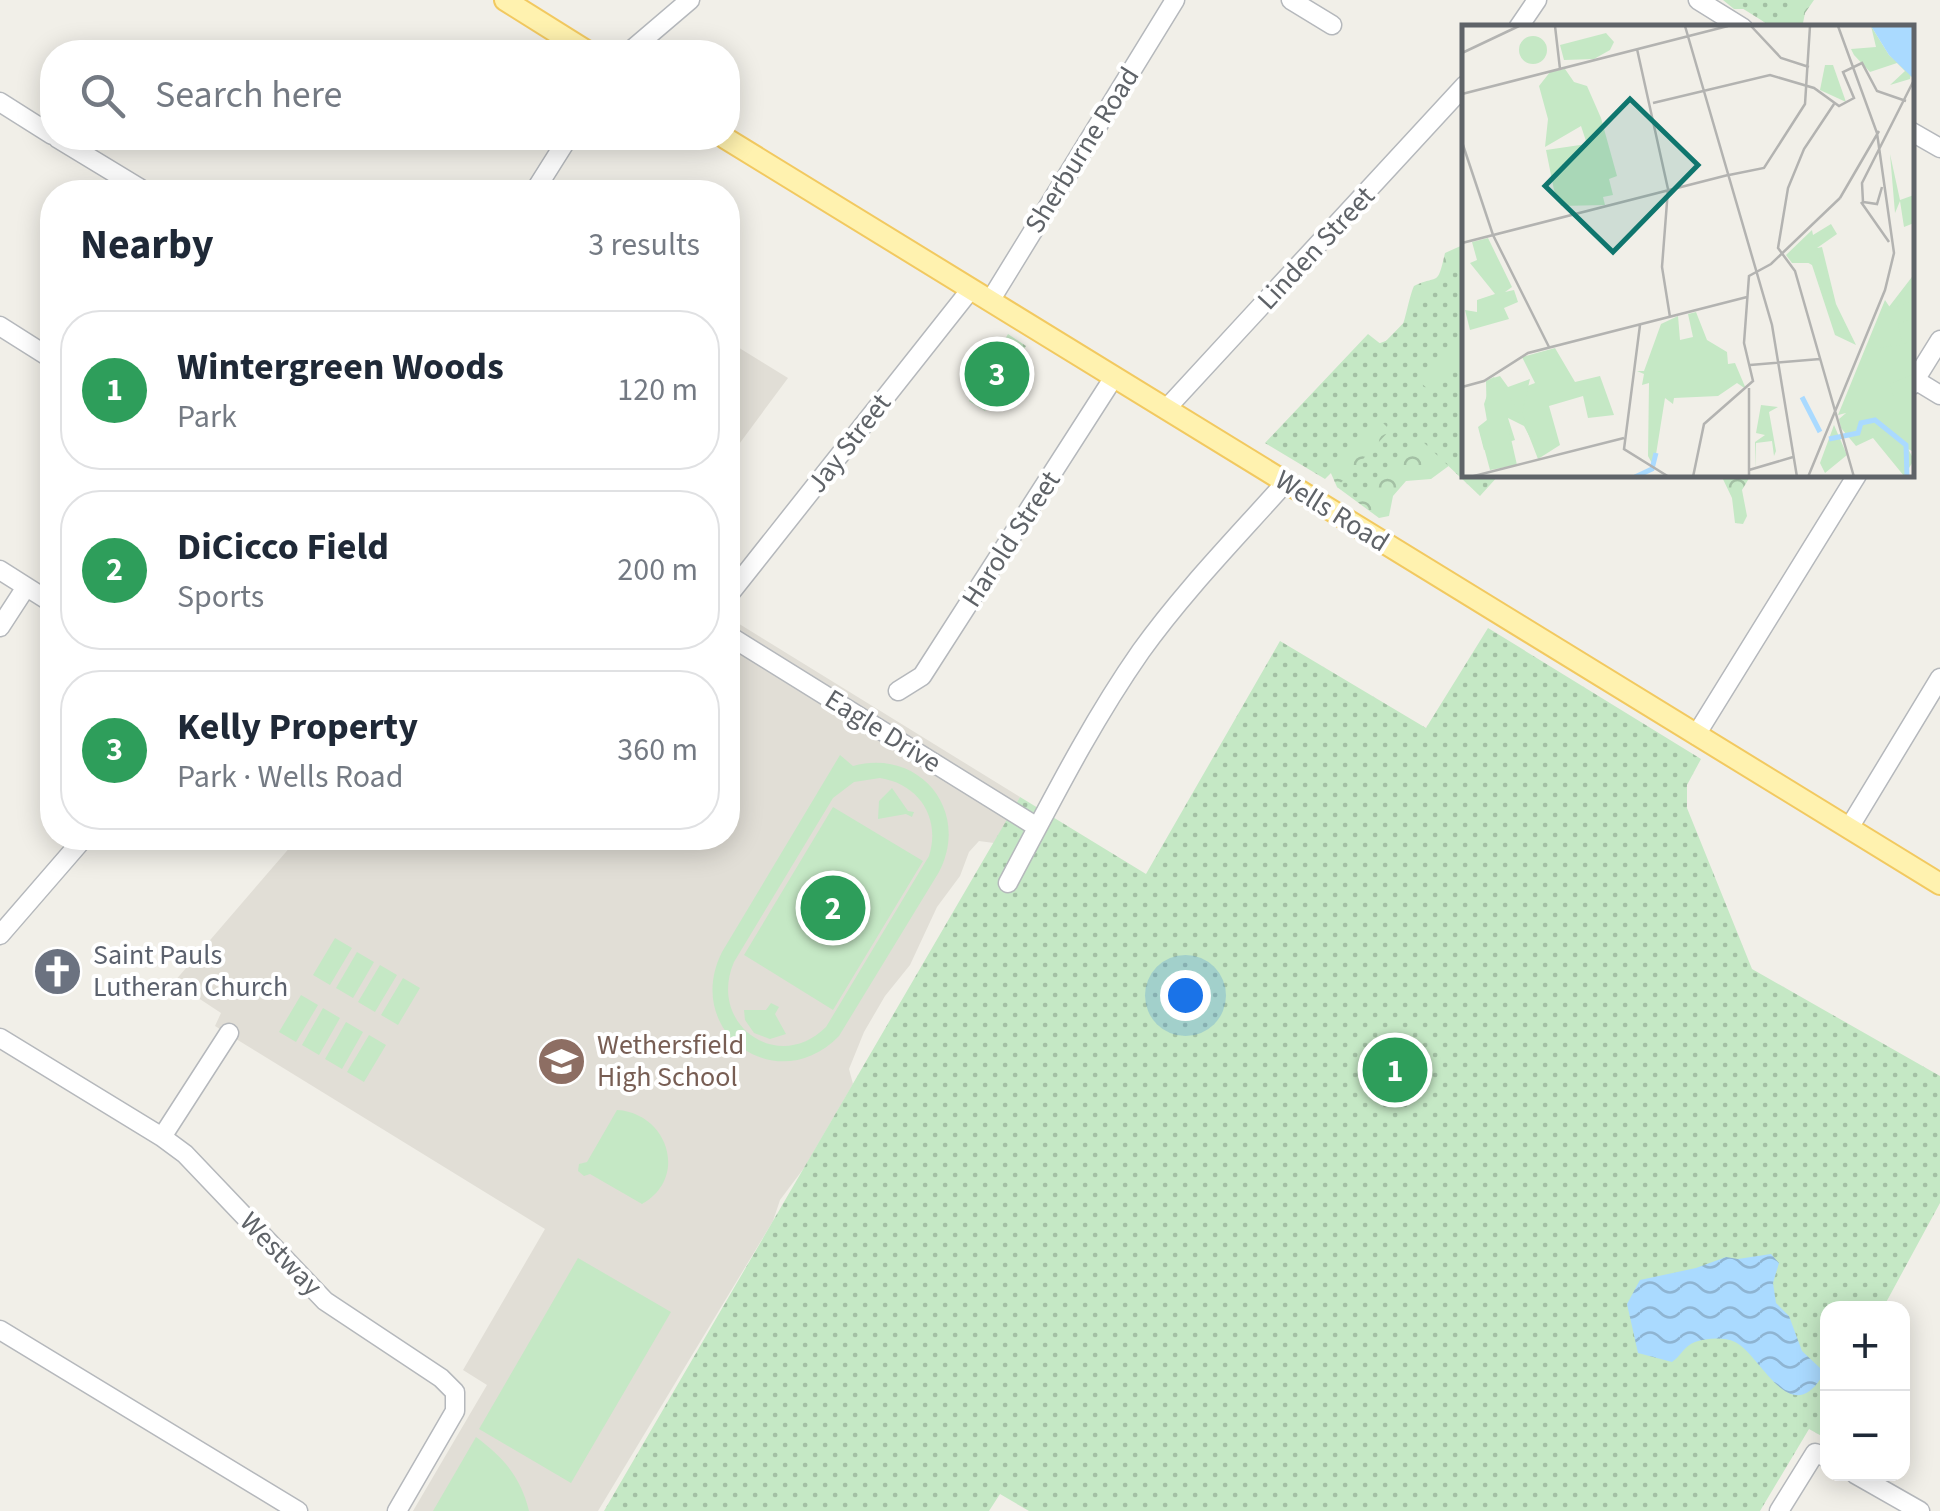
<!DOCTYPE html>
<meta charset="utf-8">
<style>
body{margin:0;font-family:"Source Sans 3",sans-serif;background:#f6f6f7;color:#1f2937}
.controls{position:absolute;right:30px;bottom:30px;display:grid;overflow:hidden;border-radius:20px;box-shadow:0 5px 25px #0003}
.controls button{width:90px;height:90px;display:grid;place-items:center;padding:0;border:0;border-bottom:2px solid #e0e1e3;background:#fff;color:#1f2937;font:50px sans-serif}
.you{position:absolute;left:1185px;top:995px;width:35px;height:35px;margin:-25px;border:8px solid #fff;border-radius:50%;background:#1a73e8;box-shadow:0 0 0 15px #1a73e833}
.badge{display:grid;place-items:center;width:65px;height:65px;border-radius:50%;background:#7c3aed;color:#fff;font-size:32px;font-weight:700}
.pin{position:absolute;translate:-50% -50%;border:5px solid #fff;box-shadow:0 2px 10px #0006}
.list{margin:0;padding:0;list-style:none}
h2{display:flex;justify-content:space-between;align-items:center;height:130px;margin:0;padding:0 40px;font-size:42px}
h2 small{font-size:32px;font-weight:400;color:#747a83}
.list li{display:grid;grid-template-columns:65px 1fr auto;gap:30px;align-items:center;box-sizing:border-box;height:160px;margin:0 20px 20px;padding:0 20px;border:2px solid #e0e1e3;border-radius:40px}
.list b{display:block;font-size:38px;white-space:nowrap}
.list p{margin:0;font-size:32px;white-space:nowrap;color:#747a83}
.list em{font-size:32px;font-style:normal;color:#747a83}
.icon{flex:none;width:55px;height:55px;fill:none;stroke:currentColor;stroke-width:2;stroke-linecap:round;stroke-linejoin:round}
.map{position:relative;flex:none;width:1940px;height:1511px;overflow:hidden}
.search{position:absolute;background:#fff;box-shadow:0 5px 25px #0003;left:40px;top:40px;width:700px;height:110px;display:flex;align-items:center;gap:25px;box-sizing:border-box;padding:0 35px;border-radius:40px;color:#747a83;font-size:38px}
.panel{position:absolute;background:#fff;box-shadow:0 5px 25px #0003;left:40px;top:180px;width:700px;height:670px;border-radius:40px}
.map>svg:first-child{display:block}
</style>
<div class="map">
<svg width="1940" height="1511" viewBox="0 0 1940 1511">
<defs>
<pattern id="forest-crowns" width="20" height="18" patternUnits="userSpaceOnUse" patternTransform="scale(2.5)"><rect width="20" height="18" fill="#c5e8c5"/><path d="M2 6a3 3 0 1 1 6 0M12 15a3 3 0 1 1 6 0" fill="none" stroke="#a3c0a4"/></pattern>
<pattern id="park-dots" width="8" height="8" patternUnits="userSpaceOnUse" patternTransform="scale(2.5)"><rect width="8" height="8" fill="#c5e8c5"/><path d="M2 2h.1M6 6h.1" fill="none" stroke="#a3c0a4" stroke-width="1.8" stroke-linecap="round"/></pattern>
<pattern id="water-waves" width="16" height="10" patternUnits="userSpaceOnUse" patternTransform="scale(2.5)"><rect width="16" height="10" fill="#aadaff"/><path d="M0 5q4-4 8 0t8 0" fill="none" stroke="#8eb4d2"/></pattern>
</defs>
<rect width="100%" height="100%" fill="#f1efe8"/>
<path fill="#e1ded6" d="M728,341L788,378L728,459Z
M728,617L1020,797L994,843L979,841L969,852L960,876L937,907L910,965L885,996L864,1032L849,1069L853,1084L804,1168L780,1200L773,1221L598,1511H413L487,1385L463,1370L545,1229L215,1026L221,1013L174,982L298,838H728Z"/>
<path fill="url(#forest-crowns)" d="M1723,0H1814L1805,13L1802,28L1770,27L1749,9H1734Z
M1465,244V468L1450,465L1431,479L1406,481L1393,496L1389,516L1379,518L1337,487L1330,471L1369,348C1377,343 1392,340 1398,334C1405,327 1408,299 1414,286C1439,274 1437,288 1445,253Z
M1721,475H1751L1742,490L1747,516L1743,524L1735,523L1732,498Z"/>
<path fill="url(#park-dots)" d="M1729,0H1794L1769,25Z
M1465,260V337L1421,383L1428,389L1465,349V475H1499L1480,496L1420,439L1361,501L1337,487L1390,430L1382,422L1325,479L1265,443L1368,334L1382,345Z
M1008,334L1026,346L985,411L969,401Z
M1488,628L1701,759L1687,785V808L1752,969L1940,1076V1203L1883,1308H1828L1827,1439L1809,1429L1760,1511H1029L1000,1494L989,1511H604L1020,797L1146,874L1280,641L1426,728Z"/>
<path fill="#c5e8c5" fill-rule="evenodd" d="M840,755L853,766C919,748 971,810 939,872L839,1036C777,1100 682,1032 722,952ZM880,778C919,784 941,818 929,856L826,1027C778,1075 707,1024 734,962L833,798L854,782Z
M892,788L908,811L914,812L912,817L906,814L878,819L879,801Z
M833,807L923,861L833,1010L744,955Z
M335,938L352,948L330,985L313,975Z
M357,952L374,962L353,998L336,988Z
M380,965L397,975L375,1012L358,1002Z
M403,978L420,988L398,1025L381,1015Z
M301,995L318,1005L296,1042L279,1032Z
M771,1003L779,1007L775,1014L786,1034L770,1039L754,1033L745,1020L744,1010H766Z
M323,1008L340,1018L319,1055L302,1045Z
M346,1022L363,1032L342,1069L325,1059Z
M369,1035L386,1045L364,1082L347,1072Z
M617,1110C668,1113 689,1178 642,1204L590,1174L584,1176L578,1171L579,1164L587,1162Z
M578,1258L671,1312L571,1483L479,1429Z
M476,1437C503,1457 521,1477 529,1511H433Z"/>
<path fill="url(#water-waves)" d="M1771,1254L1779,1263L1773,1283L1776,1303L1789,1316L1802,1351L1820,1368L1821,1378C1789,1428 1760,1354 1735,1342C1724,1337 1707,1338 1695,1342C1684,1346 1681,1356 1672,1362L1638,1353L1627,1304L1640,1280L1696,1268L1726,1257L1738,1259Z"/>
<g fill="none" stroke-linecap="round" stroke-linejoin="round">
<defs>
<path id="minor" d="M1291,0L1332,25
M1698,0L1743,28
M1518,28L1537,0
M629,52L690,0
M0,102L52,135
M1912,132L1940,148
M57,138L146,192
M534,192L568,138
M990,301L1175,0
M0,326L52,359
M1912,378L1940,395
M1912,385L1940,340
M1166,409L1465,85
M0,570L52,603
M728,596L971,289
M0,627L26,587
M728,635L1037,827
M898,691L922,676L1114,377
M1696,735L1857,475
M1849,828L1940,678
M1008,883C1050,804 1090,724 1141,651C1184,591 1236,538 1285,483
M0,935L84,838
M0,1038L162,1137L185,1154L325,1301L441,1378L455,1392V1411L397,1511
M162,1137L229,1033
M0,1330L298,1511
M1855,1474L1920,1511
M1779,1511L1815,1453L1828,1458"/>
<path id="major" d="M505,0L588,52
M725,138L1940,884"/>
</defs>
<use href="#minor" stroke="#b5b8bc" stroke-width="21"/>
<use href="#major" stroke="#f2c960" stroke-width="24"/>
<use href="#minor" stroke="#fff" stroke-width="18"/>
<use href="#major" stroke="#fff2af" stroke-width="20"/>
</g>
<defs>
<symbol id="church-disc" viewBox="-11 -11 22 22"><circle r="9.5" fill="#6b7280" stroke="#fff"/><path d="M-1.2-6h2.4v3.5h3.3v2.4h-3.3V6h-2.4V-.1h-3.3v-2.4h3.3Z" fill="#fff"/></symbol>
<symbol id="school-disc" viewBox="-11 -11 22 22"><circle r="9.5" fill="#8d6e63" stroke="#fff"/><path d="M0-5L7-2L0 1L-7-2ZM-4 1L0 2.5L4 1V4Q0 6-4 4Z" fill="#fff"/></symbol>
</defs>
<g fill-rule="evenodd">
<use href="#church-disc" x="30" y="944" width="55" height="55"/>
<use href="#school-disc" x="534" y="1034" width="55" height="55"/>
</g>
<g text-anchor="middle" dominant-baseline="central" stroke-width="8" stroke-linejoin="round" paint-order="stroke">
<g font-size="28" fill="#5f6368" stroke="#fff">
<text transform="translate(1082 150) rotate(-58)">Sherburne Road</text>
<text transform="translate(1316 248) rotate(-47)">Linden Street</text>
<text transform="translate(849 443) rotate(-52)">Jay Street</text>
<text transform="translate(1332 511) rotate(32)">Wells Road</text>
<text transform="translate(1011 539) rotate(-57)">Harold Street</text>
<text transform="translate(883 731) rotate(32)">Eagle Drive</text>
<text transform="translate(281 1254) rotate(46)">Westway</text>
</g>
<g font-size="28" fill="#5b616d" stroke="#fff" text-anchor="start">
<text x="93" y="955">Saint Pauls<tspan x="93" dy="32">Lutheran Church</tspan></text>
</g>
<g font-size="28" fill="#785e54" stroke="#fff" text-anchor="start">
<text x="597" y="1045">Wethersfield<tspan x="597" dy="32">High School</tspan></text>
</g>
</g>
<g transform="translate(1462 25)">
<rect width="452" height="452" fill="#f1efe8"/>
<path d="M57 25a14 14 0 1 1 28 0a14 14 0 1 1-28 0ZM93,323L113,357L138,351L152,390L126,393L121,371L87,381L98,420L76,434L50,367L73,358L60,332Z" fill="#c5e8c5"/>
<path d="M409,1L427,30L449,49L448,54L428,60L443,46L435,38L408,47L392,30L389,24L414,22ZM38,351L46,362L68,354L60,388L73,422L62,401L46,393L53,415L22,425L16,402L25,395L22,379L31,353ZM299,380L316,382L307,387L314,426L312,431L310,416L294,418L293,444V417L303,410L294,408Z" fill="#c5e8c5"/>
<path d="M360,222L374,279L394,320L373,310L350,240L341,235L346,225ZM453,248L452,427L392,397L423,287Z" fill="#c5e8c5"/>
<path d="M363,40H371L384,77L358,65Z" fill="#c5e8c5"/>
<path d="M144,8L152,17L148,25L132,34L102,35L98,20ZM103,44L112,57L125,61L139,93L155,151L147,154L151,170L141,172L143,180L99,181L92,165L84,125L125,119L119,101L83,122L86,94L77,61L88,47ZM428,129L438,175L452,170V198L442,202L438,176L433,188ZM369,199L375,209L355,223L359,238H330L324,230L350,205L351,210ZM26,213L50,262L43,267L52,265L56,277L42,283L47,294L8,305L3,285L15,287V275L33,269L8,238L15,235L10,217ZM423,275L429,284L452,275V293L436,299L440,317L417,323L441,320L452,313V349L428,359L432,373L452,365V416L444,420L452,435L442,451L411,413L394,421L379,403L377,394L384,388L376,390ZM234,287L245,315L265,327L266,339L273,338L284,364L275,358L256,371L212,373L211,379L203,373L192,442L186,431L187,358L180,360L182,349L175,346H182L199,299L216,291L218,315L231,312L226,289ZM32,352L59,387L44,392L55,440L28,445L17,404L25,402L24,356ZM372,400L385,430L363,448L358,438Z" fill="#c5e8c5"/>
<path d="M409,1H451L452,54L427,30Z" fill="#aadaff"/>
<path fill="none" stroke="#aadaff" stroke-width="5" d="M340,372L358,407M367,414L396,408L399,398L413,395L444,420L445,452M173,452L190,444L194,428"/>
<path fill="none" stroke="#b3b3b1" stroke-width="2.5" d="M93,1L98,44M223,1L310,300L335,452M289,1L319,33L347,42M175,24L206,164L200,242L208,292M0,28L57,1M0,69L266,1M191,78L308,50L352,63L377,81L392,73L381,47L400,38L415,66L444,76M372,79L342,124L326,163L316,223L333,246L392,452M0,117L31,210L87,322M267,150L302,143L343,79L348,1M420,162L415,179L401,177L400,158L453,53M378,173L417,106M399,177L427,217M0,218L266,150M178,300L162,424L207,452M288,340L358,334M0,362L22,356L66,328L285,272M287,445L331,432M8,452L162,413M231,452L242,399L291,356L282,318L287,251L309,239L378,173M287,452V363M346,452L423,265L432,228L415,108L376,1"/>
<path fill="#0f766e" fill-opacity="0.15" stroke="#0f766e" stroke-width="5" d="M168,74L236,140L151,227L83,161Z"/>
<rect width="452" height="452" fill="none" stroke="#5f6368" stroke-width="5"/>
</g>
</svg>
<div class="controls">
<button>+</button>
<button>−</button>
</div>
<div class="you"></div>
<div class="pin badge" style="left:1395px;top:1070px;background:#2e9e5b">1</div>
<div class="pin badge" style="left:833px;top:908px;background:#2e9e5b">2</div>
<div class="pin badge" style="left:997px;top:374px;background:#2e9e5b">3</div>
<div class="search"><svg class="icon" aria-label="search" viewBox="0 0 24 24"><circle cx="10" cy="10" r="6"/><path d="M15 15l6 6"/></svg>Search here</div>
<section class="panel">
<h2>Nearby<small>3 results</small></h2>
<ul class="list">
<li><span class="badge" style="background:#2e9e5b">1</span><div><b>Wintergreen Woods</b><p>Park</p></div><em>120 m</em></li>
<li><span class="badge" style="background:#2e9e5b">2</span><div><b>DiCicco Field</b><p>Sports</p></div><em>200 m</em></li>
<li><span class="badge" style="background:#2e9e5b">3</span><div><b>Kelly Property</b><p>Park · Wells Road</p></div><em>360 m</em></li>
</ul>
</section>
</div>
